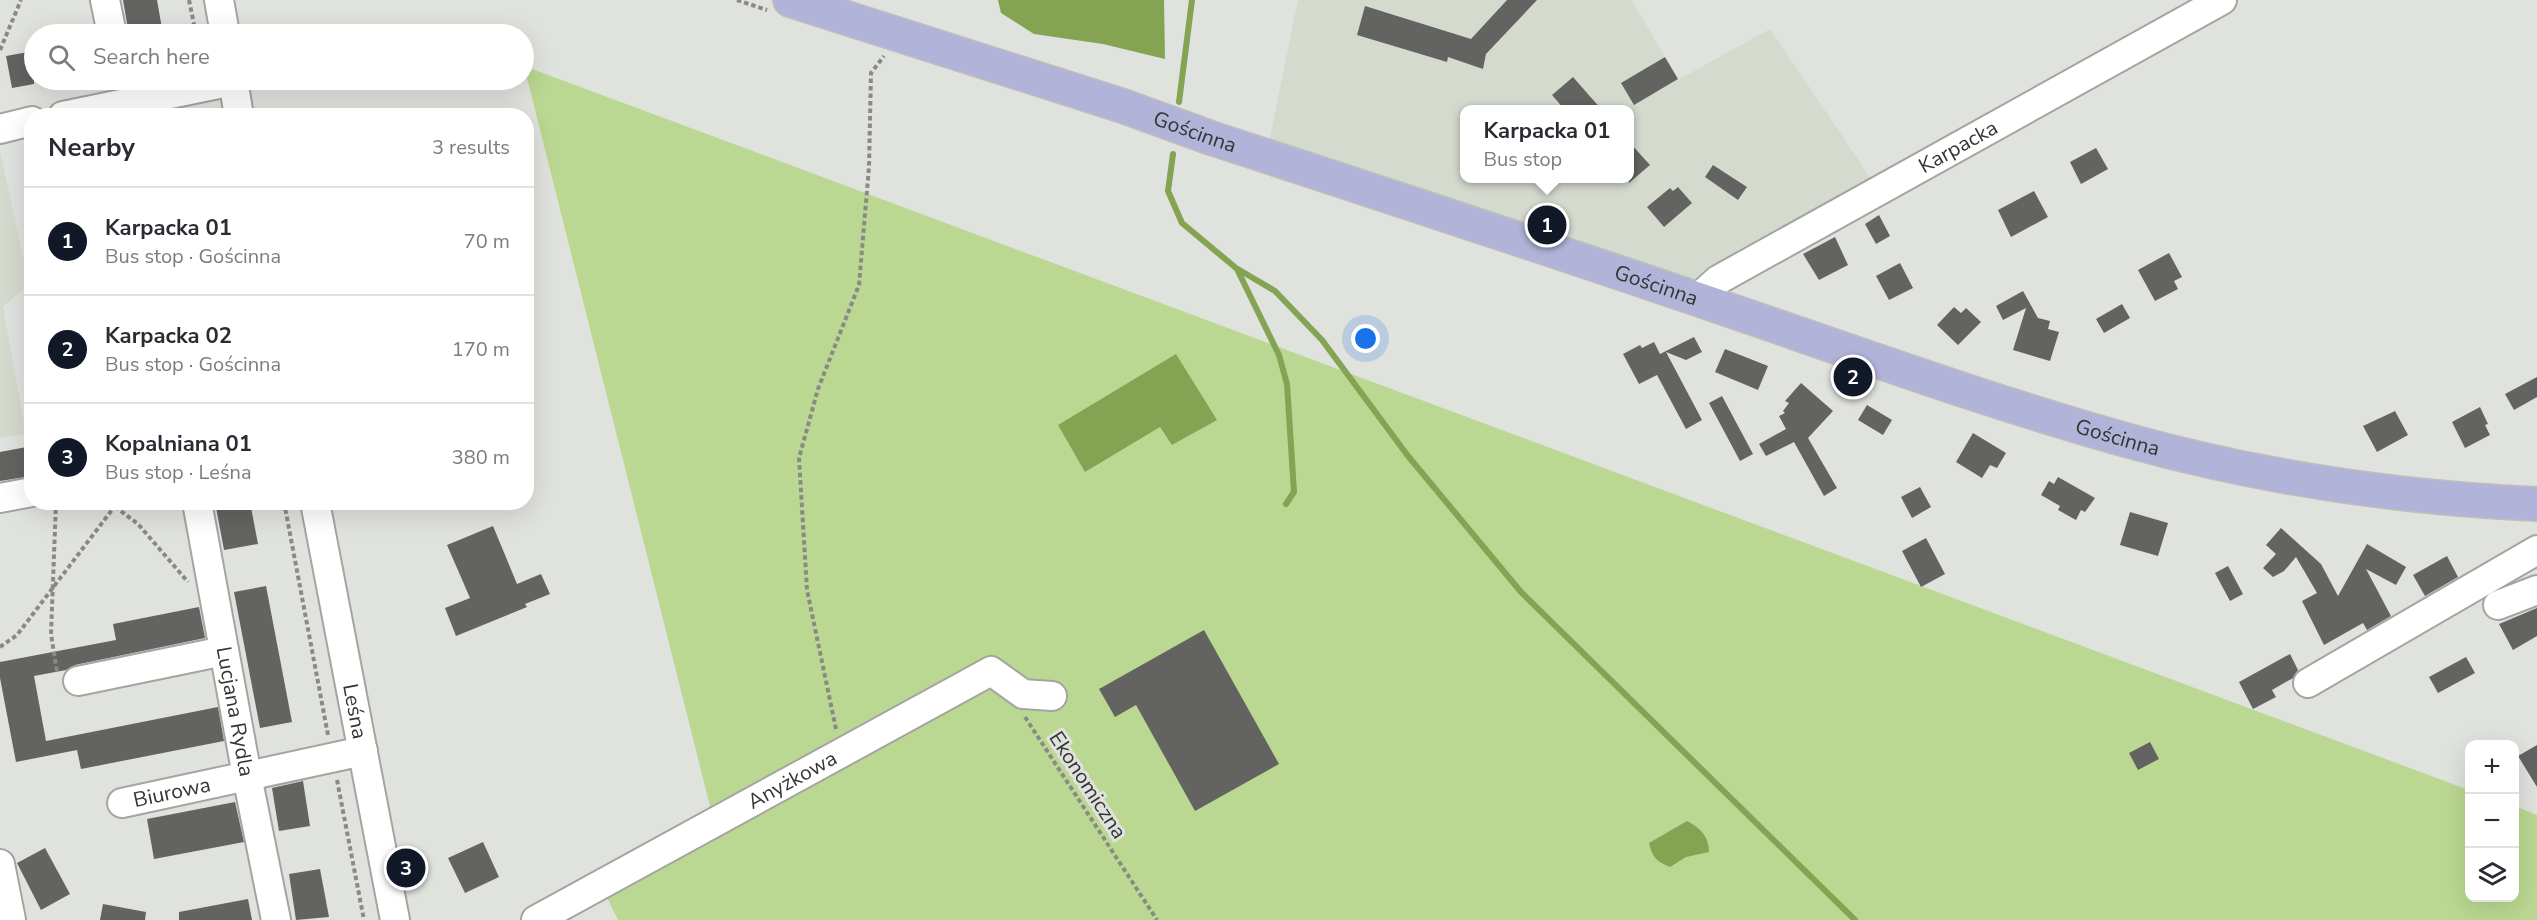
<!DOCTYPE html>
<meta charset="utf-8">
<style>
body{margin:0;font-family:"Nunito Sans",sans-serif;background:#f2f2f3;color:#2b2b33}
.controls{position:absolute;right:18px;bottom:18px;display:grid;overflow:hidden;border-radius:12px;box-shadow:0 6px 24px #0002}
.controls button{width:54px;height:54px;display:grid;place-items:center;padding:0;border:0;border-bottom:2px solid #e1e1e2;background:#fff;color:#2b2b33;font:30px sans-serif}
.you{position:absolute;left:1366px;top:339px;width:21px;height:21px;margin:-15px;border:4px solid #fff;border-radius:50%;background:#1a73e8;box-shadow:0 0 0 9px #1a73e833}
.badge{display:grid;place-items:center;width:39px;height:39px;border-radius:50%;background:#111827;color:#fff;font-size:20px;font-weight:700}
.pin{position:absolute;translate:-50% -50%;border:3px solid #fff;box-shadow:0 2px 6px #0006}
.popup{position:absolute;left:1460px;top:105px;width:174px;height:78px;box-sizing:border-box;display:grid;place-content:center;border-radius:12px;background:#fff;filter:drop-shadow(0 2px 4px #0005);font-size:20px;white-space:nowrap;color:#7c7c81}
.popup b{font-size:22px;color:#2b2b33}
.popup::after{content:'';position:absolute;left:50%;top:100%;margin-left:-12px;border:12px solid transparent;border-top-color:#fff}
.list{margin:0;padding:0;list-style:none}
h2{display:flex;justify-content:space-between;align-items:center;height:78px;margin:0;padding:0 24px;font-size:26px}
h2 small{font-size:20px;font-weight:400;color:#7c7c81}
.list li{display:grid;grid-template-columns:39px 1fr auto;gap:18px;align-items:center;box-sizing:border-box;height:108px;padding:0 24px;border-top:2px solid #e1e1e2}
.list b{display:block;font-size:22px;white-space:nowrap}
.list p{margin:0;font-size:20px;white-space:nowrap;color:#7c7c81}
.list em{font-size:20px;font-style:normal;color:#7c7c81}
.icon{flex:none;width:33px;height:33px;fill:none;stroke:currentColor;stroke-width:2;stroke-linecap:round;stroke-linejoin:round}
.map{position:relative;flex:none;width:2537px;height:920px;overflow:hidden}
.search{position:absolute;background:#fff;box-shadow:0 6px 24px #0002;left:24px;top:24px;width:510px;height:66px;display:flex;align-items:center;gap:15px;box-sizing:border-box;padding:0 21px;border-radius:33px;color:#7c7c81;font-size:22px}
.panel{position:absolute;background:#fff;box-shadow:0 6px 24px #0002;left:24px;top:108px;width:510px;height:402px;border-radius:24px}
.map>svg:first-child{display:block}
</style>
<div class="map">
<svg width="2537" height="920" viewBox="0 0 2537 920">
<rect width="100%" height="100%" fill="#e0e2de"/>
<path fill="#d5dacf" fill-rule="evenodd" d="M1298,0H1632L1678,80L1770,29L1878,189L1697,299L1266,157ZM1464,110H1630V178H1464Z
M0,151L29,284L3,307L26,434L0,438Z"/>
<path fill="#bad891" d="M524,66L2469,790L2470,898H2514L2515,806L2537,815V920H618L603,889L716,830Z"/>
<path fill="#84a353" d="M998,0H1164L1165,59L1103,44L1034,34L1001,13Z
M1176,354L1217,420L1172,445L1160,427L1085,472L1058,425Z
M1687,821C1700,828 1709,836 1709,852L1686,857L1670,867C1657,862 1652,857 1649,843Z"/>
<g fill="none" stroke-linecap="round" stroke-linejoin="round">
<path stroke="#84a353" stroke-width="6" d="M1179,102L1192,0
M1173,154L1168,191L1182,223L1236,268L1275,291L1322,340L1408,456L1521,592L1855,920
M1237,269L1279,355L1287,384L1294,492L1286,504"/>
</g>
<path fill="#636461" d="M123,0H157L163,34H129Z
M1507,0H1537L1486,54L1483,69L1448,57L1447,62L1357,35L1365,6L1471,39Z
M34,51V84L12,88L6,56Z
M1665,57L1678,79L1634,105L1621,83Z
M1573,77L1602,110H1565L1552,95Z
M1629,142L1650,165L1629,183Z
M2096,148L2108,169L2081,184L2070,162Z
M1713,165L1747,187L1738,200L1705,177Z
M1678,187L1692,203L1664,227L1647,207L1670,188L1673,191Z
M2034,191L2048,217L2011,237L1998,210Z
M1879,215L1890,236L1876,244L1865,224Z
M1835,237L1848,265L1819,280L1803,254Z
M2169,253L2182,277L2174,281L2178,289L2155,301L2138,270Z
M1900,263L1913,288L1889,300L1876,276Z
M2023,291L2038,318L2050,321L2048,329L2059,332L2050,361L2013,350L2026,308L2003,320L1996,306Z
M2122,304L2130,318L2104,333L2096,319Z
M1954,307L1961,313L1966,308L1981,322L1958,345L1937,325Z
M1694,337L1702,352L1686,360L1666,352L1702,420L1686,429L1657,375L1639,384L1623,354L1640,345L1642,348L1654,342L1660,354Z
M1725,349L1768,366L1758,390L1715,372Z
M2537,377V397L2514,410L2505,394Z
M1801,383L1833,411L1808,438L1837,488L1824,496L1794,442L1766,456L1759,444L1786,429L1779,416L1785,413L1783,411L1789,403L1785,401Z
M1722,396L1753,454L1740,461L1709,403Z
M1867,405L1892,420L1883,435L1858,420Z
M2480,407L2488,424L2485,425L2490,435L2465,448L2452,422Z
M2395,411L2408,435L2377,452L2363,426Z
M1973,433L2006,453L1997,468L1990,465L1982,478L1956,462Z
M32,446V476L0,481V452Z
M2058,477L2095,498L2085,512L2081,510L2076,520L2058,510L2060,506L2041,495L2049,481L2054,484Z
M1920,487L1931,507L1912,518L1901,497Z
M215,502H250L258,544L224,550Z
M2130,512L2168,523L2158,556L2120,545Z
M493,526L517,584L541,574L550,594L525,604L527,607L456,636L445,608L470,598L447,545Z
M2281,528L2321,564L2338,596L2367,544L2406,567L2396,585L2366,569L2391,616L2367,630L2363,623L2324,645L2302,601L2317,593L2296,557L2284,571L2273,577L2263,568L2276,554L2266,545Z
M1926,538L1945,574L1921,587L1902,551Z
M2447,556L2458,577L2425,596L2413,575Z
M2228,566L2243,594L2230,601L2215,573Z
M266,586L292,722L260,728L234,592Z
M199,607L205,638L75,665L66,670L34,676L46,741L218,707L224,741L81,769L77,750L16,762L0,678V662L116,640L113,624Z
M2537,608V636L2513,650L2499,624Z
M1204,630L1279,764L1195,811L1136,705L1115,717L1099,689Z
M2290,654L2298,670L2293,678L2272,690L2276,697L2253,709L2239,682Z
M2466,657L2475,673L2438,693L2429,677Z
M2150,742L2159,759L2138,770L2129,753Z
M2537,745V787L2518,756Z
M303,781L310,826L279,831L272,788Z
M235,802L244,842L154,859L147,819Z
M483,842L499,877L465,893L448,858Z
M45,848L70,894L41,910L17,863Z
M320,869L329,917L296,920L289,874Z
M248,899L252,920H179V912Z
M103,904L146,912L145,920H100Z"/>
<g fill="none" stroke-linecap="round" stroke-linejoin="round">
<defs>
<g id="minor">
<path d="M105,0L112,34"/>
<path d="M219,0L225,34"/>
<path d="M233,80L239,116"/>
<path d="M63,116L233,81"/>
<path d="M0,129L32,121"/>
<path id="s1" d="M1697,299L1718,280L2222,0"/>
<path d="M0,498L32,492"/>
<path id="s2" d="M197,502L247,776L276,920"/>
<path id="s3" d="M315,502L395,920"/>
<path d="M2498,605L2537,590"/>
<path d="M78,681L224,651"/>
<path d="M2308,683L2537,550"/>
<path id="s4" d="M122,803L363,751"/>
<path d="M0,864L11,920"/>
<path id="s5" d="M536,920L991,671L1023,694L1052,696"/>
</g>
<g id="major">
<path id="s6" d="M790,0L1123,106L1211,138C1386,195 1563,253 1738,313C1869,358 2000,405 2133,442C2264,478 2401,498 2537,504"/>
</g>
</defs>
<use href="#minor" stroke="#a4a5a1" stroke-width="32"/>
<use href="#major" stroke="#bebebe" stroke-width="36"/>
<path stroke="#898a87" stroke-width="4" stroke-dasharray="4.5 3" stroke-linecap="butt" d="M189,0L196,34
M737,0L767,10
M0,50L21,0
M56,502L51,634L57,672
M109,502L138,524L188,582
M284,502L328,735
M0,647L17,635L118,502
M1025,717L1157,920
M836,729L807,590L799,458L818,389L859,285L869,167L871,73L884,56
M337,780L364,920"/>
<use href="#minor" stroke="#fff" stroke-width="28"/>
<use href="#major" stroke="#b2b3d8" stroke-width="33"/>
</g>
<g text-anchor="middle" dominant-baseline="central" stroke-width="6" stroke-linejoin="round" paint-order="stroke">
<g font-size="21" fill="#353534" stroke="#e0e2de">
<text stroke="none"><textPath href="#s6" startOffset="426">Gościnna</textPath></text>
<text stroke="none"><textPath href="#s1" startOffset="303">Karpacka</textPath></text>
<text stroke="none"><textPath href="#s6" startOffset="912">Gościnna</textPath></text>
<text stroke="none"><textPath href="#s6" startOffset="1398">Gościnna</textPath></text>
<text stroke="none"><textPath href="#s3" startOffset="213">Leśna</textPath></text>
<text stroke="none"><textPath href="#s2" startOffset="213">Lucjana Rydla</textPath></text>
<text stroke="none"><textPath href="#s5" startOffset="292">Anyżkowa</textPath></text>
<text transform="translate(1088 785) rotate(57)">Ekonomiczna</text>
<text stroke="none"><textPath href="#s4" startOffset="51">Biurowa</textPath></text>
</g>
</g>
</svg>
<div class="controls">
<button>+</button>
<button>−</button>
<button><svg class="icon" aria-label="layers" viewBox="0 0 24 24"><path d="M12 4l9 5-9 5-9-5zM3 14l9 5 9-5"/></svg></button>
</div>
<div class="you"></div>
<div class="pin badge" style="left:1547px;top:225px">1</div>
<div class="popup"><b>Karpacka 01</b>Bus stop</div>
<div class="pin badge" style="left:1853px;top:377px">2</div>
<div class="pin badge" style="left:406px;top:868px">3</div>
<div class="search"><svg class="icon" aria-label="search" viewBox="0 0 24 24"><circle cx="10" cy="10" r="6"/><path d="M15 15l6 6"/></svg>Search here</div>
<section class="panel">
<h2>Nearby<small>3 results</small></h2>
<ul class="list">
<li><span class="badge">1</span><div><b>Karpacka 01</b><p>Bus stop · Gościnna</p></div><em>70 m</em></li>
<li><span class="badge">2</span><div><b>Karpacka 02</b><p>Bus stop · Gościnna</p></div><em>170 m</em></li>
<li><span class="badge">3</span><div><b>Kopalniana 01</b><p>Bus stop · Leśna</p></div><em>380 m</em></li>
</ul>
</section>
</div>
